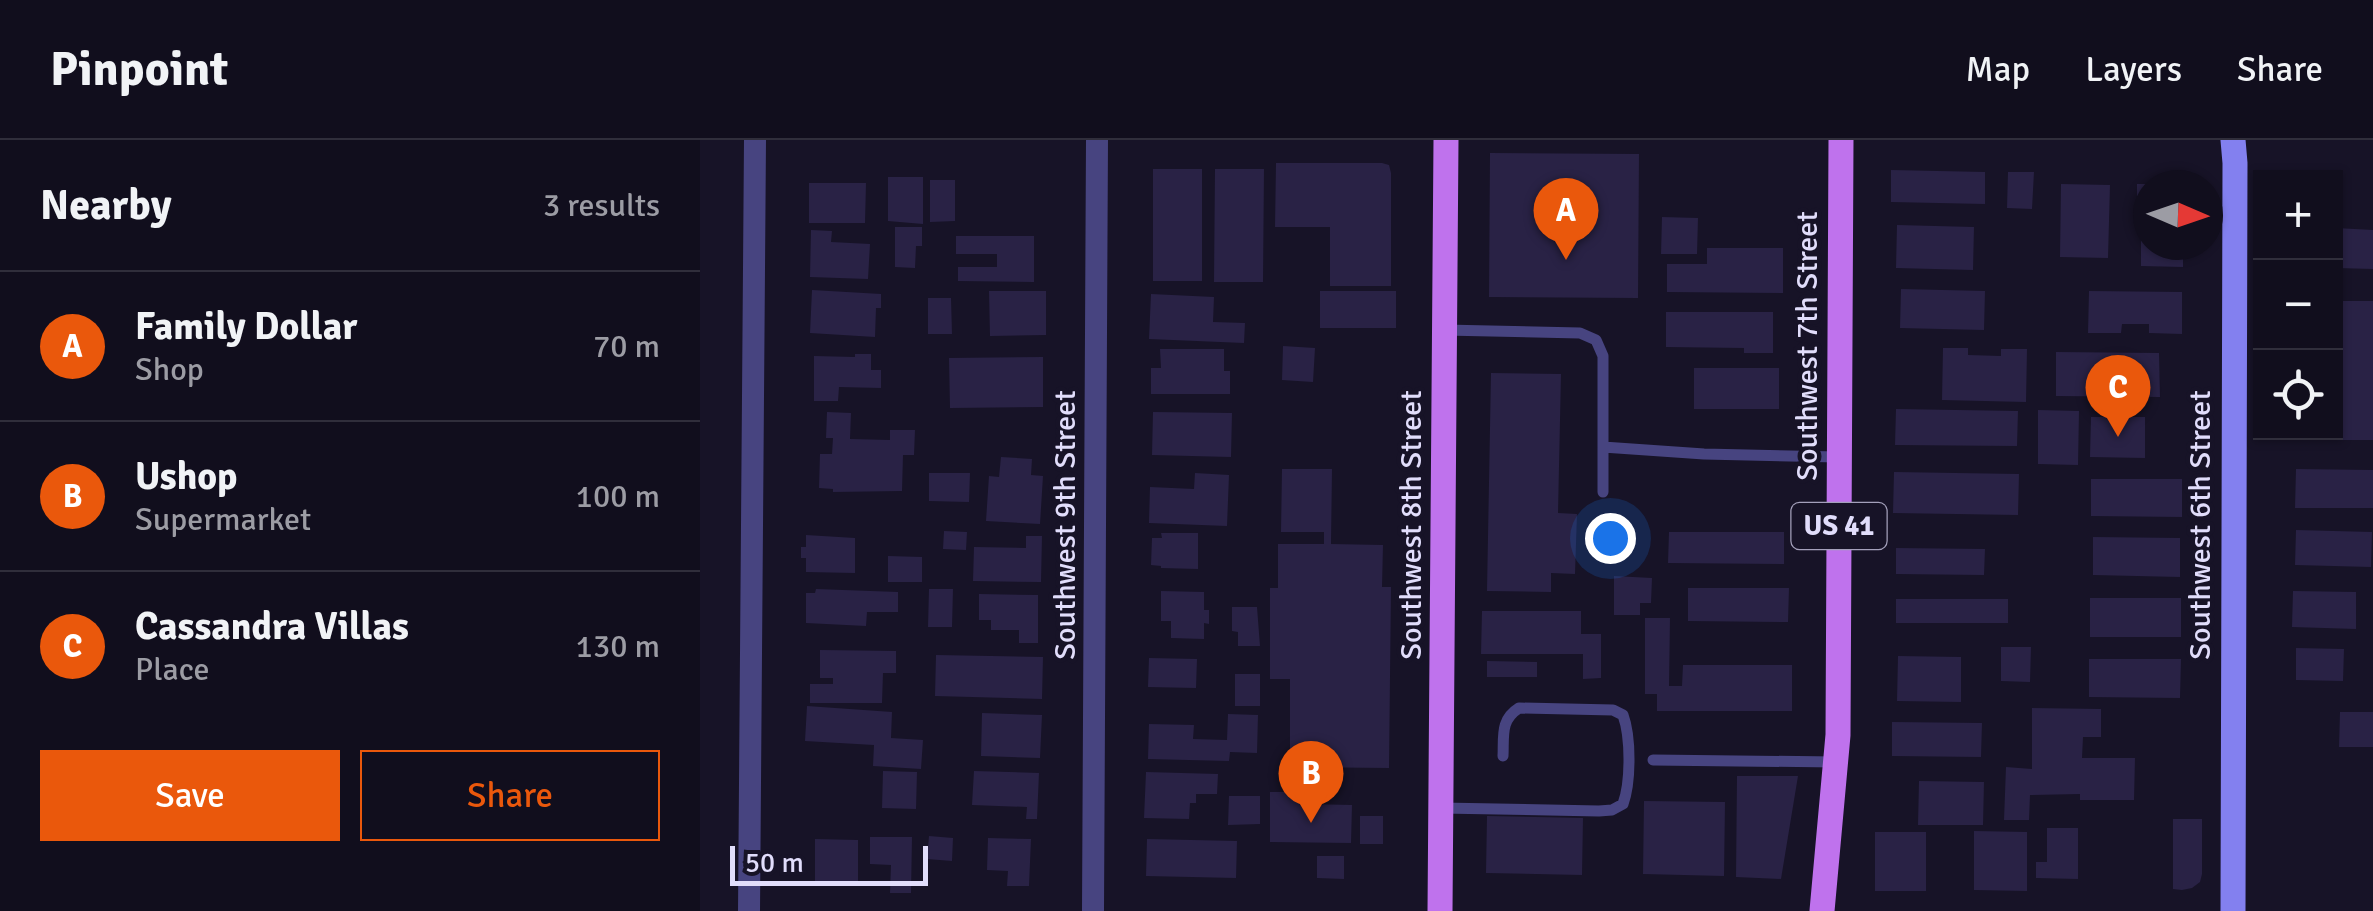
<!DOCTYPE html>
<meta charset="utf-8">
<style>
body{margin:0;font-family:Signika,sans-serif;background:#1a1726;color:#f1f3f6}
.controls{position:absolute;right:30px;top:30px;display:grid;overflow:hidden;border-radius:0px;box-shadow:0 2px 8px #0004}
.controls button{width:90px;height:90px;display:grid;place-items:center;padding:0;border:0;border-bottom:2px solid #302e3b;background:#110e1d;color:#f1f3f6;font:50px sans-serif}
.compass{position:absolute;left:1433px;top:30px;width:90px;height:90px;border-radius:50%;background:#110e1d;box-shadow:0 2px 8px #0004;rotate:92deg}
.scale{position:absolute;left:30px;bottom:25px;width:198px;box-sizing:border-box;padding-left:10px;border:5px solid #e1ddfb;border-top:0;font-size:28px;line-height:35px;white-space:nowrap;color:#e1ddfb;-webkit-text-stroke:8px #171327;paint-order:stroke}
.you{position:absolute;left:910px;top:398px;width:35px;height:35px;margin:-25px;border:8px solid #fff;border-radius:50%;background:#1a73e8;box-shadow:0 0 0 15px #1a73e833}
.badge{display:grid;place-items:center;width:65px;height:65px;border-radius:50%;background:#ea580c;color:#fff;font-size:32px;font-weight:700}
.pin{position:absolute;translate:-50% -82px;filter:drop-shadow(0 2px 5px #0008)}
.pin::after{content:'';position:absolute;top:52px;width:35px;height:30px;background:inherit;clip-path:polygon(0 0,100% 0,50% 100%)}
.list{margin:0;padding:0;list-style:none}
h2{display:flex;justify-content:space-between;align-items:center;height:130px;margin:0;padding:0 40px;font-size:42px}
h2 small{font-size:32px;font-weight:400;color:#9c9ca4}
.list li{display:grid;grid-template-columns:65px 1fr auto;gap:30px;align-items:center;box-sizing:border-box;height:150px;padding:0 40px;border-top:2px solid #302e3b}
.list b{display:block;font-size:38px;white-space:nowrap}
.list p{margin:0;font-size:32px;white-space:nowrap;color:#9c9ca4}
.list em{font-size:32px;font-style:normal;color:#9c9ca4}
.actions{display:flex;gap:20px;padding:30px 40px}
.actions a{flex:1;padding:22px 0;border:2px solid #ea580c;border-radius:0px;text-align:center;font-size:35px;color:#ea580c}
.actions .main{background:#ea580c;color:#fff}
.icon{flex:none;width:55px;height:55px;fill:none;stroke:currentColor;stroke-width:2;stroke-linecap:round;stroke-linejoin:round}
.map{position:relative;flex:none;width:1673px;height:771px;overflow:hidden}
header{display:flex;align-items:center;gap:60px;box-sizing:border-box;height:140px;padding:0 50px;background:#110e1d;border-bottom:2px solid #302e3b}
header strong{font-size:48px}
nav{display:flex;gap:55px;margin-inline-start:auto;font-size:35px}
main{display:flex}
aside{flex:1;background:#110e1d}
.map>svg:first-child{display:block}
</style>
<header>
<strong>Pinpoint</strong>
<nav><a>Map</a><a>Layers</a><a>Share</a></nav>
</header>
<main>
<aside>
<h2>Nearby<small>3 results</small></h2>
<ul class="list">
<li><span class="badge">A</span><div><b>Family Dollar</b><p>Shop</p></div><em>70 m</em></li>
<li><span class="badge">B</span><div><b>Ushop</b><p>Supermarket</p></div><em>100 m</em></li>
<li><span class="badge">C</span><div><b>Cassandra Villas</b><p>Place</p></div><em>130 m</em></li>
</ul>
<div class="actions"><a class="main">Save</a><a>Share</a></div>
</aside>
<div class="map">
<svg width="1673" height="771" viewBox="0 0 1673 771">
<rect width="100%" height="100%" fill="#171327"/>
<path fill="#292245" d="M790,13L939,14L938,158L789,157Z
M576,23H682L689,25L691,33V146H630V87H575Z
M453,29H502V141H453Z
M515,29H564L563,142H514Z
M1191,30L1285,32V64L1191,62Z
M1308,32H1334L1332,69L1307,68Z
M188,37H223V84L188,81Z
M230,40H255V81L230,82Z
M109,43H166L165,83H109Z
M1361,44L1410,45L1408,118L1360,117Z
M1437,44H1448V71H1437Z
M962,77L998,78L997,114H961Z
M1441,83H1448V105H1483V127L1441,126Z
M1197,85L1274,87L1273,130L1196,128Z
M195,87H222V106H216L215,128L195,127Z
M1636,88L1673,90V129L1636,128Z
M111,90L132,91L131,102L170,104L168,139L110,137Z
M256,96H334V142L258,141V127H297V114H256Z
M1007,108H1083V153L967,152V124H1007Z
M1201,149L1285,151L1284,190L1200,188Z
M112,150L181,154V168H176L175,197L110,193Z
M289,151H346V195L290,196Z
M620,151H696V188H620Z
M1389,151L1482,152V194L1449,193V184H1422L1421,193H1388Z
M451,154L514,157L513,182L545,183L544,203L449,199Z
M228,158H251L252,194H228Z
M1636,161H1673V300H1586V292H1636Z
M966,172H1073V213H1044V208L966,207Z
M583,206L615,208L613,242L582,240Z
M1243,208H1268V215L1301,216V209H1327L1326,262L1242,260Z
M460,209H524V231H530V254H451V228H461Z
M1356,212L1459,213L1460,257L1356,256Z
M155,214H171V230H181V248L139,247L138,261H114V216L155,217Z
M343,217V267L250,268L249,218Z
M994,228H1079V269H994Z
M791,233L861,234L858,373L877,374L875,434L851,433V452L787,451Z
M1196,269L1318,271L1317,306L1195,305Z
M1338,270L1379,271L1378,325L1338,324Z
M127,272L151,273L150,299L190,300V290H215L214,315H203L202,351L133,352V349L119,348L120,314H132L133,298H126Z
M453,272L532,273L531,317L452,315Z
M1391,277H1445V318L1390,317Z
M301,317L332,319L331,335L343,336L340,384L286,381L289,336L299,337Z
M582,329H632L631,404L683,405L682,447H691L689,628L590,627V539H570V448H578V404H624V392H581Z
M1596,329L1673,330V368H1595Z
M1194,332L1319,334L1318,375L1193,373Z
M229,333H270L269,362L229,361Z
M495,333L529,335L527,386L449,383L450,347L494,349Z
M1391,339H1482V377L1391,376Z
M1596,390L1672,392L1671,427L1595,425Z
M244,391L267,392L266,410L243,409Z
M969,392H1084V424L968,423Z
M461,393H498V429L461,428V426L451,425L452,398H462Z
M106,395L155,398V433L106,432V418H101V407H106Z
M326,396H342L341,442L273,441L274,407L326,408Z
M1393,397L1480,398V437L1393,435Z
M1196,408L1285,409L1284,435L1196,434Z
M188,416L222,417V442H188Z
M914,436L952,438L951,463H940V475H914Z
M988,448H1089L1088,482L988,481Z
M116,449L198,452V472H167L166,486L106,483V453H115Z
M229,449H253L252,487H228Z
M461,451L504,452V470H509V484L504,483V499L471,498V481H461Z
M1593,451L1656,452V489L1592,487Z
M279,454L338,455V503H319V490H291V480H279Z
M1390,458H1481V497H1390Z
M1196,459H1308V483H1196Z
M532,467H557L560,506H538V492L532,491Z
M782,471H881V494H901V538L883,539V514H781Z
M945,478H970L969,546H982L983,525H1092V571H957V554H945Z
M1301,507H1331L1330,542L1301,541Z
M1596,508L1644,509L1643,541L1596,540Z
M120,510L196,511V533H183L182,563H110V544H133V538H120Z
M236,515L343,517L342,559L235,556Z
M1198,516L1261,517V562L1197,561Z
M449,518L497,519L496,548L448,547Z
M1389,519H1481L1480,558L1389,557Z
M787,521L837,522V537H787Z
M535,534H560V566H535Z
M107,566L192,572L191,598L223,600L221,629L173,626L174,605L105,601Z
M1332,568L1401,569V597H1383L1382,618H1435L1434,660H1380V654L1330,655L1329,680H1304L1306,627L1332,629Z
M1640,572H1673V607H1639Z
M282,573L342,575L340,618L281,616Z
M528,574L558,575L557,613L530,612L529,621L448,619L449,584L494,585L493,599L527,600Z
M1192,582L1282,583L1281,617L1192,616Z
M183,631L217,632L216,669L182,668Z
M274,631L339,633L337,679H326L327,667L272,665Z
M446,632L518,634L517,654H496V663H490L489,679L444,678Z
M1037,636H1098L1081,739L1036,737Z
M1219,641L1284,642L1283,685H1218Z
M570,652H609L608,664L652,665L651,703L570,702Z
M529,656H560V684L528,685Z
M944,661L1025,662L1024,736L943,734Z
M660,676H683V704H660Z
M787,676L883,678L882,735L786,733Z
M1473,679H1502V734L1500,742L1492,748L1482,750L1473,749Z
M1347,688H1378V739L1336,738V722H1347Z
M1274,691L1327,692V751L1274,750Z
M1175,692H1226V751H1175Z
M229,696L253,698L252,721L227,719Z
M170,697H212L211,753H190L191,725L170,724Z
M288,698L331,699L329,746H307L308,731L287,730Z
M115,699L158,700V741H115Z
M447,699L537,701L536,738L446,736Z
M617,716H644V739L617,738Z"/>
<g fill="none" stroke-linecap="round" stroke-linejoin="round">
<path stroke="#474480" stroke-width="11" d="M744,190L880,193L896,200L903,216V352
M903,307L1004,314L1138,317
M953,620L1136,622
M741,668L899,671L912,670L923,664C931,642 931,597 923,575L913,570L819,568C800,580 804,596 803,616"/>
<path stroke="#474480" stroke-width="22" d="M49,771L55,0
M393,771L397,0"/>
<path stroke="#8380ef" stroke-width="25" d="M1533,0L1535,23L1533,771"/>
<path stroke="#bf72ed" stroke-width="25" d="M740,771L746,0
M1122,771L1138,595L1141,0"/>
</g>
<g text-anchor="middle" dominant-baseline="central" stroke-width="9" stroke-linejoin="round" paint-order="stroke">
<rect fill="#171327" stroke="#a4a0bb" stroke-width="2.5" x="1091.5" y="363" width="95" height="46" rx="8"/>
<g font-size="28" font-weight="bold" fill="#e1ddfb">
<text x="1139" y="386">US 41</text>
</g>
<g font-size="30" fill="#e1ddfb" stroke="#171327">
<text transform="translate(1107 206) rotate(-90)">Southwest 7th Street</text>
<text transform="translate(365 385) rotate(-90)">Southwest 9th Street</text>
<text transform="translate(711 385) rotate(-90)">Southwest 8th Street</text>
<text transform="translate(1500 385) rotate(-90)">Southwest 6th Street</text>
</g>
</g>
</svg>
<div class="controls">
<button>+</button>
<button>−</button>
<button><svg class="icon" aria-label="locate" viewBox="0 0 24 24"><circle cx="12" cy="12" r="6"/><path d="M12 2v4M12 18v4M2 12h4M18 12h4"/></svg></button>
</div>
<svg class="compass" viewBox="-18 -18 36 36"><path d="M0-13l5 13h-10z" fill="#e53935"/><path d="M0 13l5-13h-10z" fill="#9c9ca4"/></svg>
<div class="scale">50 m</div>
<div class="you"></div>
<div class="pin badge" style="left:866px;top:120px">A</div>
<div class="pin badge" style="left:611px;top:683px">B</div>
<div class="pin badge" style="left:1418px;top:297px">C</div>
</div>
</main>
